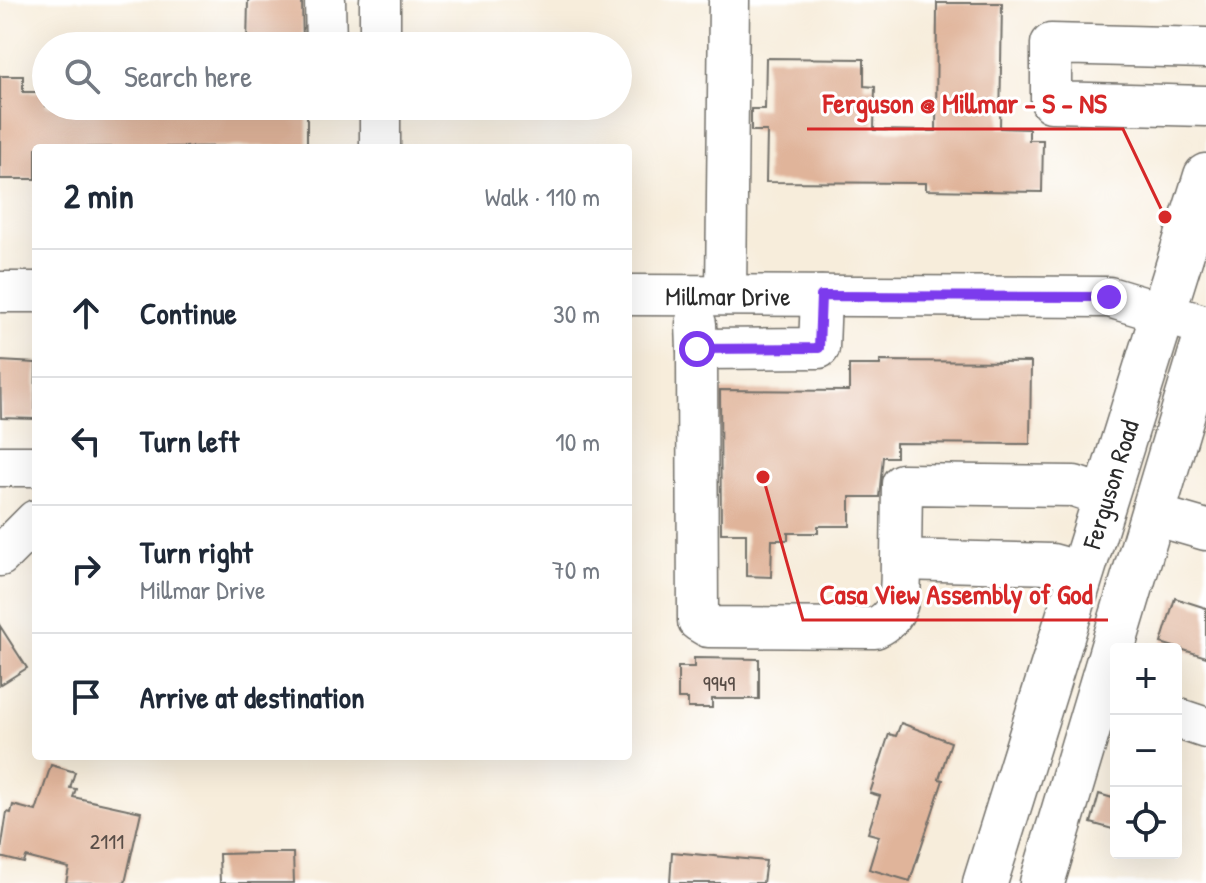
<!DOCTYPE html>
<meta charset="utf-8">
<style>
body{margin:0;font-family:"Patrick Hand",sans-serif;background:#f2f2f3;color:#1f2937}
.controls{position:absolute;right:24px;bottom:24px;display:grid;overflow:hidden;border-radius:8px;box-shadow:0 8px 32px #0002}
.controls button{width:72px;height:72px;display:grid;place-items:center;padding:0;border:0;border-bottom:2px solid #e0e1e3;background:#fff;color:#1f2937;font:40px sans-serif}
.stop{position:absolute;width:24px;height:24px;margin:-18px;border:6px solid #7c3aed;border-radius:50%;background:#fff}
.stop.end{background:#7c3aed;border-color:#fff;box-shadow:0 2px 8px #0008}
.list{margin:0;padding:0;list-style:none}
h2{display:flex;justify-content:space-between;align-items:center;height:104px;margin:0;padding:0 32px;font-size:34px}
h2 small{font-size:26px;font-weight:400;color:#747a83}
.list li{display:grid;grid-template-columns:52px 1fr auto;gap:24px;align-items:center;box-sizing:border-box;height:128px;padding:0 32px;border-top:2px solid #e0e1e3}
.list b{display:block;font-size:30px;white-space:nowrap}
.list p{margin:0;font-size:26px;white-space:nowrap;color:#747a83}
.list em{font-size:26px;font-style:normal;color:#747a83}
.icon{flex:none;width:44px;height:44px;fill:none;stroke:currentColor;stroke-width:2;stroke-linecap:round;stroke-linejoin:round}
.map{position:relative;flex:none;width:1206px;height:883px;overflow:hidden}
.search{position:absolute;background:#fff;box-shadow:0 8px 32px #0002;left:32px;top:32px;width:600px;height:88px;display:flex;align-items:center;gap:20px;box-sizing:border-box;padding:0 28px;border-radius:44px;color:#747a83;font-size:30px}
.panel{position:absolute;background:#fff;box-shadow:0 8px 32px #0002;left:32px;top:144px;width:600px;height:616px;border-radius:8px}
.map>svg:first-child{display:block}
</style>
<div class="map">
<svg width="1206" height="883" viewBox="0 0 1206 883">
<rect width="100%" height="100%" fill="#fff"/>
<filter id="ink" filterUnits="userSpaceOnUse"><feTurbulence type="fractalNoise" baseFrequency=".0125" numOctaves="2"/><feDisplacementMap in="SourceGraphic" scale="16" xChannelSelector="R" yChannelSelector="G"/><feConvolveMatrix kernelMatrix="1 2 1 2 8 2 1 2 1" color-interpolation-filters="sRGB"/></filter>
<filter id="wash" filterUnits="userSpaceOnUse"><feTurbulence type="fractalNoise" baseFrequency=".006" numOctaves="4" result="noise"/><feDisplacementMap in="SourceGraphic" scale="32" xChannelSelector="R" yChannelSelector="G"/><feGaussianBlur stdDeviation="1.8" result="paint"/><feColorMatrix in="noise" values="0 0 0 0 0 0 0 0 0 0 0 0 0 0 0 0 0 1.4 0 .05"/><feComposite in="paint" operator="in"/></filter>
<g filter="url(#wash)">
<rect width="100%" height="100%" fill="#f7eddb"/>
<g id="blocks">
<path fill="#e0b49a" d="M248,0H302L303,46H247Z
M937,3H1002L1000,128L1029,129V140H1043L1042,192L926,190V183L766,182L767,131H751V109H765L766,58L864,59V86L875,87L874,130L936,131Z
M0,76H23V92H46V106H307V146L36,148V179H0Z
M0,361L36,363L35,419L1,418Z
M880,361L1031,362L1030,444L896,443V457H883L879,497H850V526H818V533H788V540H772L771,577L746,576V533H721L720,390L849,391V365H880Z
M1175,598L1206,608V657L1161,643Z
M0,626L27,668L0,685Z
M694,658L759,659V699H712V708H688V699H678V667H694Z
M901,723L951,742L939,779L943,780L910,881L869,869L879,836L868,833L880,796L870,793L889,734L896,736Z
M51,765L75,772L70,788L76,789L73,797L141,812L125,883H66L69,868L26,857L24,863L0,857L7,812L11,813L13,805L36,811Z
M1099,794L1116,799V830L1091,823Z
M672,852L766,861L763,883H670Z
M264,853H293L294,883H220L219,854Z"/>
</g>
</g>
<g filter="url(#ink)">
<use href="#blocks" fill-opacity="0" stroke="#726f69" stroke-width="2"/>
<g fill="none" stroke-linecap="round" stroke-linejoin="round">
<defs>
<g id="minor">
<path d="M325,0L326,46"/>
<path d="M380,46V0"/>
<path d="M1206,48L1051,44V102L1206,106"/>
<path d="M380,148V106"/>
<path d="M0,292H36"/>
<path id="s1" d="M628,295L1109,297L1206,326"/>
<path d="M726,295L729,0"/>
<path d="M696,324L697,349L819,348L821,296"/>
<path d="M697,349L698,621L708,627L875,628C905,614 900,588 901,560"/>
<path d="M0,466H36"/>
<path d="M1154,515L1206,530"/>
<path d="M0,556L36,520"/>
<path d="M1081,572L1052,564L901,560L902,484L1074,486L1104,496"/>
<path d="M1176,718L1206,728"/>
</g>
<g id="major">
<path id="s2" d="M985,883L1206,176"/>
<path d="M1042,883L1206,336"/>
</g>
</defs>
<use href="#minor" stroke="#726f69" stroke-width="43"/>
<use href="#major" stroke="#726f69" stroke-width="47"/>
<use href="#minor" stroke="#fff" stroke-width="40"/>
<use href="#major" stroke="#fff" stroke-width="44"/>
</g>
</g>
<g fill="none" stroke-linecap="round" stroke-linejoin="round" filter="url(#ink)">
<path stroke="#7c3aed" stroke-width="10" d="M697,349L819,348L821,296L1109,297"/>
</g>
<g text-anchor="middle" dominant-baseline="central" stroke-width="6" stroke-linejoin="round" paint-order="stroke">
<g font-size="22" fill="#584d47">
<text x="719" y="683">9949</text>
<text x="107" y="841">2111</text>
</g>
<g font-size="26" fill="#2b2b2b" stroke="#fff">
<text stroke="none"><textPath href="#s1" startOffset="100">Millmar Drive</textPath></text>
<text stroke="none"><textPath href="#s2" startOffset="418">Ferguson Road</textPath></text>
</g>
</g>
<path fill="none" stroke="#d62828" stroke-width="3" d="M1165 217L1123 129H807M763 477L803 620H1108"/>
<g fill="#d62828" stroke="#fff" stroke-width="3">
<circle cx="1165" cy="217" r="8"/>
<circle cx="763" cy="477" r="8"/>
</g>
<g font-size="28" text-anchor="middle" font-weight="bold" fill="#d62828" stroke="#fff" stroke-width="6" stroke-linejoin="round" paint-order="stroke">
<text x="965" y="113">Ferguson @ Millmar - S - NS</text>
<text x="956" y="604">Casa View Assembly of God</text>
</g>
</svg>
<div class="controls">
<button>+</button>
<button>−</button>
<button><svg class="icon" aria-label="locate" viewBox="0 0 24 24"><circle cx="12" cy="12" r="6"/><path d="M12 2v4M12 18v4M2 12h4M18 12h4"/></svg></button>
</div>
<div class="stop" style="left:697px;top:349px"></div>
<div class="stop end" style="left:1109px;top:297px"></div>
<div class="search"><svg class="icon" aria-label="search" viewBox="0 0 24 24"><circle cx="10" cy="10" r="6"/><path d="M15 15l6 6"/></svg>Search here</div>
<section class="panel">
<h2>2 min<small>Walk · 110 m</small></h2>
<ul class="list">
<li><svg class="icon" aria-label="ahead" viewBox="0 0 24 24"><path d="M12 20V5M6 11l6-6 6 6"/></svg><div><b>Continue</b></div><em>30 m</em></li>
<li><svg class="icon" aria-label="left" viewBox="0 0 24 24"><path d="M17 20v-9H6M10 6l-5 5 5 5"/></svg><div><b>Turn left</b></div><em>10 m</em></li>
<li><svg class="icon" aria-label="right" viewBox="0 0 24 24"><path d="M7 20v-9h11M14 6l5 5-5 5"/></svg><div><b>Turn right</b><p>Millmar Drive</p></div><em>70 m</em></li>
<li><svg class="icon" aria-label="arrive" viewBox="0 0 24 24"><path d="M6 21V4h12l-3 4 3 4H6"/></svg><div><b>Arrive at destination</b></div></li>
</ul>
</section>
</div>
